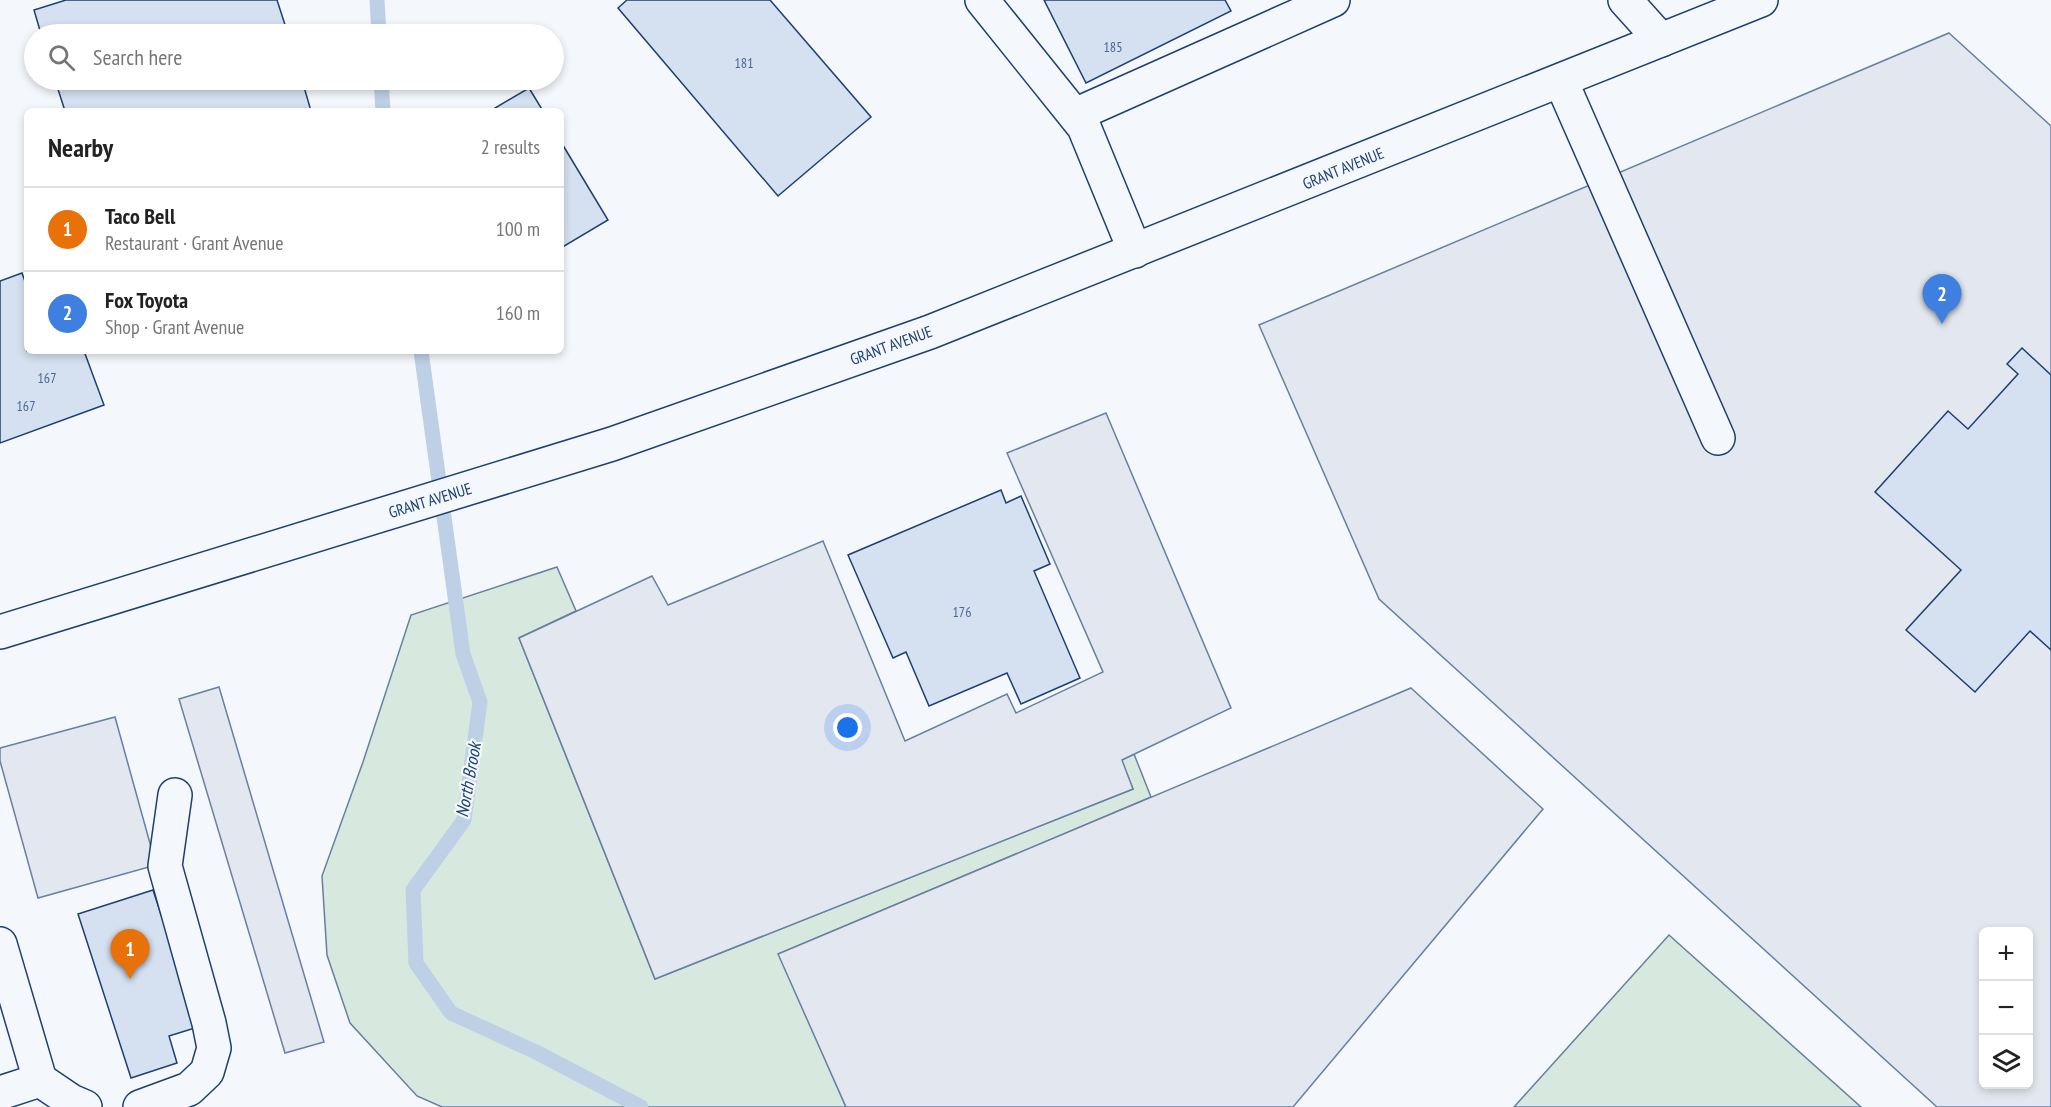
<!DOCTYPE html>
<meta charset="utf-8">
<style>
body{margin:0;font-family:"PT Sans Narrow",sans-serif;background:#f6f6f6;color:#222}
.controls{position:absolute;right:18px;bottom:18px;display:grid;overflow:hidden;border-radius:9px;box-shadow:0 3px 9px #0003}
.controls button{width:54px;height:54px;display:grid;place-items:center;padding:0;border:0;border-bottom:2px solid #e0e0e0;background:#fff;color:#222;font:30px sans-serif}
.you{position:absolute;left:848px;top:728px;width:21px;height:21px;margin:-15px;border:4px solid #fff;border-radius:50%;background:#1a73e8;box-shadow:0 0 0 9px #1a73e833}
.badge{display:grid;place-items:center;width:39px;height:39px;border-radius:50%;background:#0f766e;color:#fff;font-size:20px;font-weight:700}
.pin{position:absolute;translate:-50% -50px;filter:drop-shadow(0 2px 3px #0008)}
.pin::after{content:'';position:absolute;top:32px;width:21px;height:18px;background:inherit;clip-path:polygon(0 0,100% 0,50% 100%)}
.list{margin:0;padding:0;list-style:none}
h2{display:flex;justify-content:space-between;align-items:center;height:78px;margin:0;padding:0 24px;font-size:26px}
h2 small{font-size:20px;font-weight:400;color:#767676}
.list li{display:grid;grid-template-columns:39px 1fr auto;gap:18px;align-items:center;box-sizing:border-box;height:84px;padding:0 24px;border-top:2px solid #e0e0e0}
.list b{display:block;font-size:22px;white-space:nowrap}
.list p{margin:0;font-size:20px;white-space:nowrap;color:#767676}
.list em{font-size:20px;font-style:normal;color:#767676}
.icon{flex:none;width:33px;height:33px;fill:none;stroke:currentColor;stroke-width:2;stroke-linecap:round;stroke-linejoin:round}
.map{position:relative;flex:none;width:2051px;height:1107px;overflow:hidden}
.search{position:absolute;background:#fff;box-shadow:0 3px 9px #0003;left:24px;top:24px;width:540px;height:66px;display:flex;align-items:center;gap:15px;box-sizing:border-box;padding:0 21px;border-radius:33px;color:#767676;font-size:22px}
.panel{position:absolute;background:#fff;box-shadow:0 3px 9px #0003;left:24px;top:108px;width:540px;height:246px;border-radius:9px}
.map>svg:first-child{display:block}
</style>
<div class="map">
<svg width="2051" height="1107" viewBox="0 0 2051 1107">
<rect width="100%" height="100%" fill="#f4f7fb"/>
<path fill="#d7e8df" stroke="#687fa3" stroke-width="1.5" d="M557,567L576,611L519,638L655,979L1133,789L1121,760L1134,754L1151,797L779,954L846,1107H442L417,1096L350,1023L327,955L322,876L363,762L411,615Z
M1669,935L1861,1107H1514Z"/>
<path fill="#e3e8f0" stroke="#687fa3" stroke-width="1.5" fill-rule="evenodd" d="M1949,33L2051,126V1107H1937L1379,599L1259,325ZM1984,932H2028V1084H1984Z
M1106,413L1231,708L1122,760L1133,789L655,979L519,638L652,576L668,605L823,541L905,741L1007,694L1016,713L1103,672L1007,453Z
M219,687L324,1042L285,1053L179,699Z
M1411,688L1543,809L1293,1107H846L778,954Z
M115,717L156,865L38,898L0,761V748Z"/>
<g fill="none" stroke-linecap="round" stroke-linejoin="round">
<path stroke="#bed0e5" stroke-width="15" d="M377,0L379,34
M381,80L383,111
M421,351L463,654L480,702L464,820L413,890L416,963L451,1013L536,1052L641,1107"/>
</g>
<path fill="#d5e0f0" stroke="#1d3f73" stroke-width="1.5" d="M66,0H277L288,34H41L34,10Z
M627,0H770L871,117L778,196L618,8Z
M1044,0H1225L1231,11L1086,83Z
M55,80H302L311,111H65Z
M529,88L543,111H490Z
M561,142L608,220L561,248Z
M22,273L27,287V351H84L104,405L0,443V281Z
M2022,348L2051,375V650L2030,631L1975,692L1906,630L1961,570L1875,492L1948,411L1968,429L2018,374L2007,364Z
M1001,490L1006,503L1021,496L1050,564L1034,571L1080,678L1021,704L1007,673L929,706L906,652L893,658L848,555Z
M153,890L198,1027L169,1036L177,1063L131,1078L78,914Z"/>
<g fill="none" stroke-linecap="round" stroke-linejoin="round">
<defs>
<path id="minor" d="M982,0L1084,127L1135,251
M1625,0L1661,40
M1561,81L1718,438
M1075,115L1333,0
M0,944L40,1080L0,1093
M40,1080L71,1101L85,1107
M140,1107L189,1089L207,1072L214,1048L209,1023L165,866L175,795"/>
<path id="highway" d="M0,632L612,444L930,332L1761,0"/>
</defs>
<use href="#minor" stroke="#1d3f73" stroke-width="36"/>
<use href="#highway" stroke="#1d3f73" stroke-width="36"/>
<use href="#minor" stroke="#f4f7fb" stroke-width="33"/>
<use href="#highway" stroke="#f4f7fb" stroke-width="33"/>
</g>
<g text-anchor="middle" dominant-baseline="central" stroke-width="4.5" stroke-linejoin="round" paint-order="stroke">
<g font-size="14" fill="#4b6792">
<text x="1113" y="47">185</text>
<text x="744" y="63">181</text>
<text x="47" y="378">167</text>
<text x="26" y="406">167</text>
<text x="962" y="612">176</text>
</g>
<g font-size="16" fill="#1d3f73" stroke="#f4f7fb">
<text transform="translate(1343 168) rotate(-22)">GRANT AVENUE</text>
<text transform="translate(891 345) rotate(-20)">GRANT AVENUE</text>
<text transform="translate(430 500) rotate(-17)">GRANT AVENUE</text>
</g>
<g font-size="18" font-style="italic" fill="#1d3f73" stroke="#f4f7fb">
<text transform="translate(468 780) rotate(-80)">North Brook</text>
</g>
</g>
</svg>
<div class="controls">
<button>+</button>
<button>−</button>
<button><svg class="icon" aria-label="layers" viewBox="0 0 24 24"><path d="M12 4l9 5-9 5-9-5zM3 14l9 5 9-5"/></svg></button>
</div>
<div class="you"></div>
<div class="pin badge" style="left:130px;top:979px;background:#e8710a">1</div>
<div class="pin badge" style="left:1942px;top:324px;background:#3f7fe0">2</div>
<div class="search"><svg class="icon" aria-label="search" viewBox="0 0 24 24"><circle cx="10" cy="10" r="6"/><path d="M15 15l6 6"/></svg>Search here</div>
<section class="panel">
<h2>Nearby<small>2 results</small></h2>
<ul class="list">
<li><span class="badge" style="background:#e8710a">1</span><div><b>Taco Bell</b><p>Restaurant · Grant Avenue</p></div><em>100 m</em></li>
<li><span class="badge" style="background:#3f7fe0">2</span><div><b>Fox Toyota</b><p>Shop · Grant Avenue</p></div><em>160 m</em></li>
</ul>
</section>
</div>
